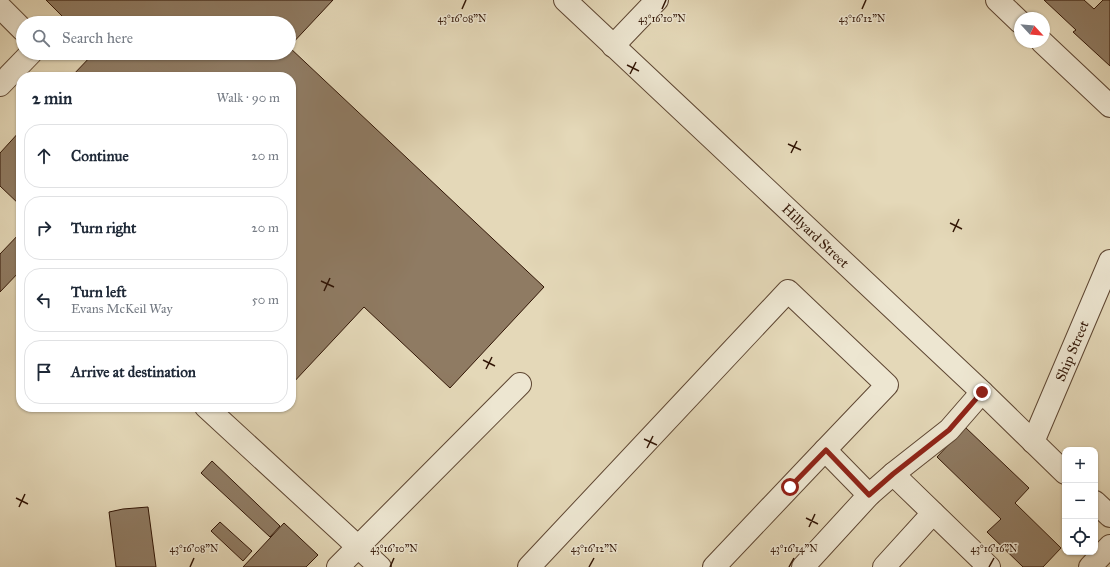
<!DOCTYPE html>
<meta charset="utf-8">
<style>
body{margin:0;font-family:"IM FELL Great Primer",serif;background:#f6f6f7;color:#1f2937}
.controls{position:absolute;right:12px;bottom:12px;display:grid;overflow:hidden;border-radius:8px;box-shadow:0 1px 3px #0004}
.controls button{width:36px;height:36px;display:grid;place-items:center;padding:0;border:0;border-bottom:1px solid #e0e1e3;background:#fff;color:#1f2937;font:20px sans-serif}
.compass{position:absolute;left:1014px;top:12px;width:36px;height:36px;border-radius:50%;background:#fff;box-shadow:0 1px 3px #0004;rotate:116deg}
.stop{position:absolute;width:12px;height:12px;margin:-9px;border:3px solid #8f2418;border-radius:50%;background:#fff}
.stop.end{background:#8f2418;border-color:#fff;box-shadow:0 1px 4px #0008}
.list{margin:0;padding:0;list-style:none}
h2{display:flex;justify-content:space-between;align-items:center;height:52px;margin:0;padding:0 16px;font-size:17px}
h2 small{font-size:13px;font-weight:400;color:#747a83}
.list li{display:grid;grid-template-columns:26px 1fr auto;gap:12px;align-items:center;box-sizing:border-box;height:64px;margin:0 8px 8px;padding:0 8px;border:1px solid #e0e1e3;border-radius:16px}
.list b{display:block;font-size:15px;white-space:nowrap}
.list p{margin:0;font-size:13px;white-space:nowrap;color:#747a83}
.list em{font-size:13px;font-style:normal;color:#747a83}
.icon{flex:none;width:22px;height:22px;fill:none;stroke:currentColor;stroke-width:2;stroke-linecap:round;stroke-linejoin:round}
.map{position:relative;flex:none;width:1110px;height:567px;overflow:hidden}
.search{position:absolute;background:#fff;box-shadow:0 1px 3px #0004;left:16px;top:16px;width:280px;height:44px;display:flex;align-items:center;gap:10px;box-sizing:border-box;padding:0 14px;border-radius:22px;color:#747a83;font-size:15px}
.panel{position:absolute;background:#fff;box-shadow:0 1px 3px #0004;left:16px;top:72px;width:280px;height:340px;border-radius:16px}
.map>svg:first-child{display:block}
</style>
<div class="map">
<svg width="1110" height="567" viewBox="0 0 1110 567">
<rect width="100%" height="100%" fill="#e4d8b8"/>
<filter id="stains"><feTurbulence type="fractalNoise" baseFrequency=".005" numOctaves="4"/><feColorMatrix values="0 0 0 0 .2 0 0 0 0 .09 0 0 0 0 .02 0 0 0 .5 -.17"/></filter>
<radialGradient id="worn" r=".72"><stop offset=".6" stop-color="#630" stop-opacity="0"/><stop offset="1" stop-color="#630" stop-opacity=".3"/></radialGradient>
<path fill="#8f7b63" stroke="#321606" d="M46,0H333L289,47V23H69Z
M1044,0H1084L1094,9L1103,0H1110V66L1073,32L1076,30Z
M289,47L544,287L450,388L364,307L291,385V77H71L94,53H289Z
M21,130V206L0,186V153Z
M21,232V270L0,292V254Z
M965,427L1029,488L1015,503L1061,548L1043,567H1023L987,532L1001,519L937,457Z
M212,461L280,526L270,537L201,473Z
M148,507L156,567H116L109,512L123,509Z
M220,522L252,551L243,561L211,531Z
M284,523L318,555L306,567H243Z"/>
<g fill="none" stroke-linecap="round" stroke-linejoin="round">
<defs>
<g id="minor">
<path id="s1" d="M565,0L982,392L1065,473"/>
<path d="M997,0L1020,22"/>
<path d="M0,7L23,30"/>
<path d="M1042,42L1110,106"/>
<path d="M613,46L657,0"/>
<path d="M0,85L31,53"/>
<path d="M206,407L380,567"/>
<path id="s2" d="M1033,442L1110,261"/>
<path d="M893,474L989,567"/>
<path d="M1095,502L1110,516"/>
<path d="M338,567L520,384"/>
<path d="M529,567L788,291L887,385L825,450L869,495"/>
<path d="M714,567L825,450"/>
<path d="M803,567L869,495L893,474L949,430L982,392"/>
<path d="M884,567L933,513"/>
<path d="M1090,567L1110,546"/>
</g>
</defs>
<use href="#minor" stroke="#5e4632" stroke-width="24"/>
<use href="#minor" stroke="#ede6d1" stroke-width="22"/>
</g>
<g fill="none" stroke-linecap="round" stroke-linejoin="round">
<path stroke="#8f2418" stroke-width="5" d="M790,487L826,450L869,495L893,474L949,430L982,392"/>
</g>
<path fill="none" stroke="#321606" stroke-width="1.5" d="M462,9L466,0M662,9L666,0M862,9L866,0M627,65L639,71M630,74L636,62M788,144L801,150M791,153L797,141M950,223L962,229M953,232L959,219M321,281L334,287M324,291L330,278M483,360L495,366M486,369L492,357M644,439L657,445M647,448L653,436M16,498L28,504M19,507L25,494M806,518L818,524M809,527L815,514M190,567L194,558M390,567L394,558M589,567L594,558M789,567L794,558M989,567L994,558"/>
<g text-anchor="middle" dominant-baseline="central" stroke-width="3" stroke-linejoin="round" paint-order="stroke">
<g font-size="14" fill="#321606" stroke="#ede6d1">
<text stroke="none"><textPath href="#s1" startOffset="344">Hillyard Street</textPath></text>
<text stroke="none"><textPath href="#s2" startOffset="99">Ship Street</textPath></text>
</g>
</g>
<g font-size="10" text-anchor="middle" fill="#321606" stroke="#ede6d1" stroke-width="3" stroke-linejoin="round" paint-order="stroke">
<text x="462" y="22">43°16'08"N</text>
<text x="662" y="22">43°16'10"N</text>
<text x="862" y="22">43°16'12"N</text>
<text x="194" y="552">43°16'08"N</text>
<text x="394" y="552">43°16'10"N</text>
<text x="594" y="552">43°16'12"N</text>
<text x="794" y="552">43°16'14"N</text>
<text x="994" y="552">43°16'16"N</text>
</g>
<rect width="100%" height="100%" filter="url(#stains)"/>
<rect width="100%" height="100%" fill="url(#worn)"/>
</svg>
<div class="controls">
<button>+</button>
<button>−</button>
<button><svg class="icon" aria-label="locate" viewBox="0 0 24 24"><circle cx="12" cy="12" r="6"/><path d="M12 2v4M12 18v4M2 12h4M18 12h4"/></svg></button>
</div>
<svg class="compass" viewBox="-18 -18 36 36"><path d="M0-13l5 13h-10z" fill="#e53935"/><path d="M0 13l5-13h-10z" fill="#747a83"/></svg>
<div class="stop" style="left:790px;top:487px"></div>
<div class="stop end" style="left:982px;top:392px"></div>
<div class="search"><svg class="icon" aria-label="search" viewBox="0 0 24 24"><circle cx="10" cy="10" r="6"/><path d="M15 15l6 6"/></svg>Search here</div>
<section class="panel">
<h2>2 min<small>Walk · 90 m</small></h2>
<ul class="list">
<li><svg class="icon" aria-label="ahead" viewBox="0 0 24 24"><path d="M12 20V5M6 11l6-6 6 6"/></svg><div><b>Continue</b></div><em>20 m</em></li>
<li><svg class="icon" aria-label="right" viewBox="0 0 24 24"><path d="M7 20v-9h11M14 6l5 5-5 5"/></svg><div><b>Turn right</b></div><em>20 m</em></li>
<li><svg class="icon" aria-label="left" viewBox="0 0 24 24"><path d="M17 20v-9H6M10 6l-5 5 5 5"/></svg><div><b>Turn left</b><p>Evans McKeil Way</p></div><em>50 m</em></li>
<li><svg class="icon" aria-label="arrive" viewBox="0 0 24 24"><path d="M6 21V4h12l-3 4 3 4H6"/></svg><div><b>Arrive at destination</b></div></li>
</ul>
</section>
</div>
